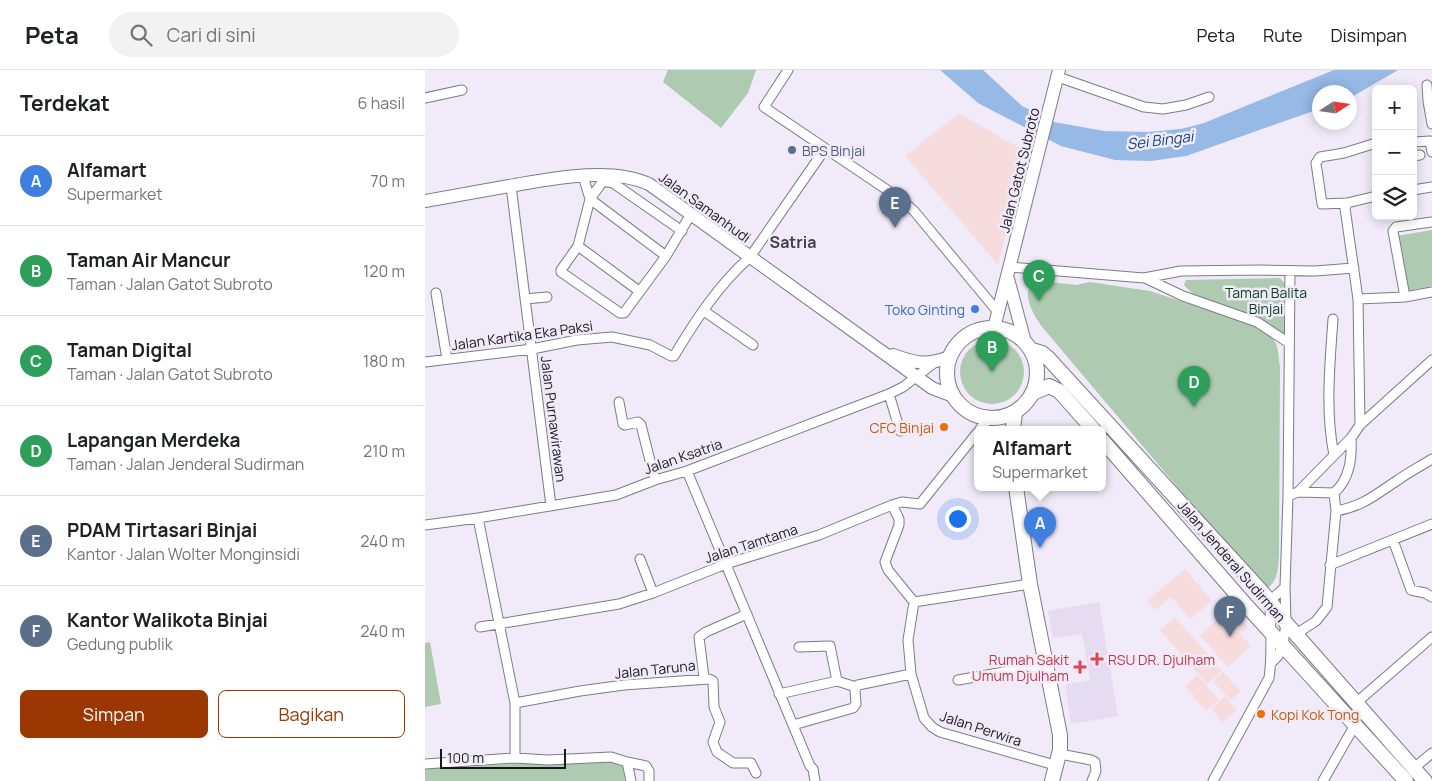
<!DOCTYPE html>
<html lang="id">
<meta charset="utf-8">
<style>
body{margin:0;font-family:Manrope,sans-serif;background:#f2f2f2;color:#202124}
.controls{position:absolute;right:15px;top:15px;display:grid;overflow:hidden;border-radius:8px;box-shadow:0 2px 12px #0003}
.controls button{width:45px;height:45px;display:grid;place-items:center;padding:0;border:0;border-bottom:1px solid #e0e0e0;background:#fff;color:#202124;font:25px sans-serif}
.compass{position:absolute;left:887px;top:15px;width:45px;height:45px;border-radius:50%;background:#fff;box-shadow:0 2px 12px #0003;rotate:78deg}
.scale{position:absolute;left:15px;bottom:12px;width:126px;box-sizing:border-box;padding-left:5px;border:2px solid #1a181d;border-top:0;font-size:14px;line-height:18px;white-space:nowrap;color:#1a181d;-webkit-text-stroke:4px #f0eaf9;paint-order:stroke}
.you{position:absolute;left:532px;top:448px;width:18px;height:18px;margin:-12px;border:4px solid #fff;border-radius:50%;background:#1a73e8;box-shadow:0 0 0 8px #1a73e833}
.badge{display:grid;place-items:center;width:32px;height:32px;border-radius:50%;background:#9b3702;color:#fff;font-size:16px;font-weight:700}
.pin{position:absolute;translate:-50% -41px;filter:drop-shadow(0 1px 2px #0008)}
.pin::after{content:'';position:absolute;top:26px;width:18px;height:15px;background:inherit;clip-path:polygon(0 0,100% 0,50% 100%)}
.popup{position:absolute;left:549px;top:356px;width:132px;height:65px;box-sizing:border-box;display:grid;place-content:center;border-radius:8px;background:#fff;filter:drop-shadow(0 1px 4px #0005);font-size:16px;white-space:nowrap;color:#757577}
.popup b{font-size:19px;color:#202124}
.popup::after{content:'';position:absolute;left:50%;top:100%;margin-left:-10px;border:10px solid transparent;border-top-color:#fff}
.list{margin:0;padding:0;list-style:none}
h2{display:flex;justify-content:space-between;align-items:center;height:65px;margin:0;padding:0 20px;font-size:21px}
h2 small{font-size:16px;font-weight:400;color:#757577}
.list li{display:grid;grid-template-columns:32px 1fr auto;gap:15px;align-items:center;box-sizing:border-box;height:90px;padding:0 20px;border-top:1px solid #e0e0e0}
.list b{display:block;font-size:19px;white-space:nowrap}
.list p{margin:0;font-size:16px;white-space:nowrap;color:#757577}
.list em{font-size:16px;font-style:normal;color:#757577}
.actions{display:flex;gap:10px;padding:15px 20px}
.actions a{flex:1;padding:11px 0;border:1px solid #9b3702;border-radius:8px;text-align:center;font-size:18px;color:#9b3702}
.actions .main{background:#9b3702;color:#fff}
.icon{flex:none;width:28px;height:28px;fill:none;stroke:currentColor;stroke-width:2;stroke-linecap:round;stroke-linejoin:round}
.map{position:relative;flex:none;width:1007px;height:711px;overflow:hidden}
header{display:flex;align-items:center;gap:30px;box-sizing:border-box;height:70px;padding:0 25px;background:#fff;border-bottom:1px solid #e0e0e0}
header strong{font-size:24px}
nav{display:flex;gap:28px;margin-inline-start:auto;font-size:18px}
.search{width:350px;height:45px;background:#f2f2f2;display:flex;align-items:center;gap:12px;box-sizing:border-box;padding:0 18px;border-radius:28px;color:#757577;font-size:19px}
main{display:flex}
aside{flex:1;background:#fff}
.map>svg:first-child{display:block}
</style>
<header>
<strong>Peta</strong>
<div class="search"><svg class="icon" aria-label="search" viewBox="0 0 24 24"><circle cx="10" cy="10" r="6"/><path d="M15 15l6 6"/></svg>Cari di sini</div>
<nav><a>Peta</a><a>Rute</a><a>Disimpan</a></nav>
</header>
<main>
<aside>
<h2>Terdekat<small>6 hasil</small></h2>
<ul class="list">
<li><span class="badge" style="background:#3f7fe0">A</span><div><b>Alfamart</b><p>Supermarket</p></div><em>70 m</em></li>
<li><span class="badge" style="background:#2e9e5b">B</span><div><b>Taman Air Mancur</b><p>Taman · Jalan Gatot Subroto</p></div><em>120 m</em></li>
<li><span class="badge" style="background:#2e9e5b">C</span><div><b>Taman Digital</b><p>Taman · Jalan Gatot Subroto</p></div><em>180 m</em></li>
<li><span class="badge" style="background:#2e9e5b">D</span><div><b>Lapangan Merdeka</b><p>Taman · Jalan Jenderal Sudirman</p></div><em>210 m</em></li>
<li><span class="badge" style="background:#5c6f8a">E</span><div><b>PDAM Tirtasari Binjai</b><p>Kantor · Jalan Wolter Monginsidi</p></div><em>240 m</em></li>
<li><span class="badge" style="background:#5c6f8a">F</span><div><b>Kantor Walikota Binjai</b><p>Gedung publik</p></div><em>240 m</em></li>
</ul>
<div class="actions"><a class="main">Simpan</a><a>Bagikan</a></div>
</aside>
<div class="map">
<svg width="1007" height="711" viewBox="0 0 1007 711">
<rect width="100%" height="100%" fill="#f0eaf9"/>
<path fill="#f7dcdd" d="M534,43L601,82L573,195L480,86Z
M760,499L787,531L765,549L746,527L730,540L722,531Z
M799,544L807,554L815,547L823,557L815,564L826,576L802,597L775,565Z
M750,547L797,601L782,614L735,560Z
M798,602L816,621L806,630L788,612Z
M772,605L794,630L781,641L760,616Z
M800,626L812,640L798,653L786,639Z"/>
<path fill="#e5dcf2" d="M674,532L693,646L646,654L640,615L665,610L657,564L628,568L623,541Z"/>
<path fill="#aecbb2" d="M243,0H331L323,23L296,58L238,12Z
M1007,160V216L982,221L971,166Z
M855,208L861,215V262L858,267L845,254L768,224L759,215L761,210Z
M616,211L651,215L665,212L725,221L831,256C853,269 852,272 855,297L854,484C853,497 854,508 844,517L835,515L618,258C609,246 590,216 616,211Z
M535 302a32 32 0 1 1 64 0a32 32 0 1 1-64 0Z
M5,572L16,634L0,637V573Z
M190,688L198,697L200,711H0V699Z"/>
<path fill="#96b9e5" d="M515,0H558L597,36L629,52L679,61L723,62L756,59L779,53L909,0H973L925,28L924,22H894V39L761,86L726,91L690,90L636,76L568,41L553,33Z"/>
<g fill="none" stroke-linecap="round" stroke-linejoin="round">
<defs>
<path id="street" d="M363,0L339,37L477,130L489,141L573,242
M633,7L719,37L738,39L761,35L784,27
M1002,15L1003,31L1007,54
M0,28L37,20
M988,72L1005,71L1007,82
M988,86L995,85
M158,106L165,129L153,176L136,200V202L195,243H199L241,186L266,144
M86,116L126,436
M988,120L1007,117
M922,133L897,134L891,93L895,87L919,83L951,73
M153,176L214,221
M241,186L165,129L178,111L188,113L257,161
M585,197L719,208L756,201L835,200L890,201L929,198
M720,208L758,226L832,252L864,273
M11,223L22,289
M980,227L968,161L971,157L1007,152
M100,229L122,227
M933,229L980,227L1007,222
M279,241L328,275
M908,249C905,292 900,342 909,385
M0,292L107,279L152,270L187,267L225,275L246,286H249C270,251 294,214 325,187L400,79
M464,324L475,361
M194,332L198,354L200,355L213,352L216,355L230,410
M935,355L933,229L920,138L922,133L951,126
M555,359L561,352
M262,401L385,696L388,699L390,711
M873,422L909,423C925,409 927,388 926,368
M863,426L873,422L926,368L935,355L1007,290
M467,435L474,449V455L460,492L463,500L489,532
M911,441C939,436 951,424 973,410C984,402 996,396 1007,389
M53,448L90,633V688
M0,455L53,448L191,425L230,410L262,401L464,324L478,317L509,293
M968,470L986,520L1000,523L1007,527
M215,489L228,523
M905,495L1007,454
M605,514L489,532L483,570L486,604L499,648L507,657L515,662L633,696
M55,557L194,534L228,523L301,494L394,465L467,435L477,432L495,434L552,363
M871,564L891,551L902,537L911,441L909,423
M374,577L405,576L412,611
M846,593L853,586L858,575L861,553L860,517L863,426L865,201
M279,608L274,567L281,562L322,544
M533,610L620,595
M354,624L412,611L431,617
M90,633L155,621L199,615L284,609L288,611L289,637L295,652L288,672L292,682L308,693H326L331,703
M931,633L1007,567
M368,655L428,638L431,634L430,620L433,615L486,604
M635,684L666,690L670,692L671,701L667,711
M202,692L221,696L224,701V711
M0,694L90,688L123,690L186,687L202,692L206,711
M989,698L1007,683
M788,711L844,608C848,583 845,556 845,531L860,517
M898,711L930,655"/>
<path id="secondary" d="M0,131C28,126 56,121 84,116C125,109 185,96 224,114L456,281L507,318L528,326
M583,209L600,272
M569,258L634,0
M468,285C490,293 501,296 524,287"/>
<path id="primary" d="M522 303a45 45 0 1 1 90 0a45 45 0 1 1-90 0Z
M607,280L617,283L623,288L827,511L845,531L861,553L1000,711
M608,323L624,316L634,321L668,359
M588,359L590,343
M678,371L820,534L981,711
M591,417L605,514L635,665V680L627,711"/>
</defs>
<use href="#street" stroke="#7f7a87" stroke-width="11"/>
<use href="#secondary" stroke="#7f7a87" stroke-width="14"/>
<use href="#primary" stroke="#7f7a87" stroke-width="16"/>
<use href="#street" stroke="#fff" stroke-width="9"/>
<use href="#secondary" stroke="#fff" stroke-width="12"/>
<use href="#primary" stroke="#fff" stroke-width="14"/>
</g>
<circle fill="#5c6f8a" stroke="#f0eaf9" stroke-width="2" cx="367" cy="80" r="5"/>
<circle fill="#3f7fe0" stroke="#f0eaf9" stroke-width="2" cx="550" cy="239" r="5"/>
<g fill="#e8710a" stroke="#f0eaf9" stroke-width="2">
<circle cx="519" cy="357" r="5"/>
<circle cx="836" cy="644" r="5"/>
</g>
<g fill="#e0444e" stroke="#f0eaf9" stroke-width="2">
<path d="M669.5 581.5h5v5h5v5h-5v5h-5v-5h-5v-5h5z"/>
<path d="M652.5 589.5h5v5h5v5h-5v5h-5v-5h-5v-5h5z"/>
</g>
<g text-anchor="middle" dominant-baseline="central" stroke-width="5" stroke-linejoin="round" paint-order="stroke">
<g font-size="14" fill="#4e5e75" stroke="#f0eaf9" text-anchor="start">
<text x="377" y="80">BPS Binjai</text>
</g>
<g font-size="14" fill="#1a181d" stroke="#f0eaf9">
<text transform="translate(594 100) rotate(-76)">Jalan Gatot Subroto</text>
<text transform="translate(280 137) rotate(36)">Jalan Samanhudi</text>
<text transform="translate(97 265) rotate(-8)">Jalan Kartika Eka Paksi</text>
<text transform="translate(129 349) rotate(83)">Jalan Purnawirawan</text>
<text transform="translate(258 386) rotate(-19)">Jalan Ksatria</text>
<text transform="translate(326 473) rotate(-18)">Jalan Tamtama</text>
<text transform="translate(807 491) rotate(49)">Jalan Jenderal Sudirman</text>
<text transform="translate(230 599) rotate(-6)">Jalan Taruna</text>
<text transform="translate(556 658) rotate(18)">Jalan Perwira</text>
</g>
<g font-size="14" fill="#0a401b" stroke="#f0eaf9">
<text x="841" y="222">Taman Balita<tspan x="841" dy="16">Binjai</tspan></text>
</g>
<g font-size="14" fill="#366cbe" stroke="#f0eaf9" text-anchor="end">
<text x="540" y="239">Toko Ginting</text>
</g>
<g font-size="14" fill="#c56008" stroke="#f0eaf9" text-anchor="end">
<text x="509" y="357">CFC Binjai</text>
<text x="846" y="644" text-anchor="start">Kopi Kok Tong</text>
</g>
<g font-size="14" fill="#be3a42" stroke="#f0eaf9" text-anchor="end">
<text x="644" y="589">Rumah Sakit<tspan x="644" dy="16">Umum Djulham</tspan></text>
<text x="683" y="589" text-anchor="start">RSU DR. Djulham</text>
</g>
<g font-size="15" font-style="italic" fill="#16457b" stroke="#f0eaf9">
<text transform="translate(735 70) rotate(-7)">Sei Bingai</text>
</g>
<g font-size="16" font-weight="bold" fill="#423d49" stroke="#f0eaf9">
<text x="368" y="172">Satria</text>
</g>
</g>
</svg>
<div class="controls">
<button>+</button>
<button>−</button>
<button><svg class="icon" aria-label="layers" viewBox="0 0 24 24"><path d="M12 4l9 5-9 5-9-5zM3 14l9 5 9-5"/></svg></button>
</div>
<svg class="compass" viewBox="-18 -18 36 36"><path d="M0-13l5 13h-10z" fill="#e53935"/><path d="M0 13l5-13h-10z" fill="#757577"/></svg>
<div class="scale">100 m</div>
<div class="you"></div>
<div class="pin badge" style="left:615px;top:478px;background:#3f7fe0">A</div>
<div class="popup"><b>Alfamart</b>Supermarket</div>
<div class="pin badge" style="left:567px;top:302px;background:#2e9e5b">B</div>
<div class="pin badge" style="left:614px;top:231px;background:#2e9e5b">C</div>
<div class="pin badge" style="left:769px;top:337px;background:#2e9e5b">D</div>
<div class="pin badge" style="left:470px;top:158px;background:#5c6f8a">E</div>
<div class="pin badge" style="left:805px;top:567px;background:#5c6f8a">F</div>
</div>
</main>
